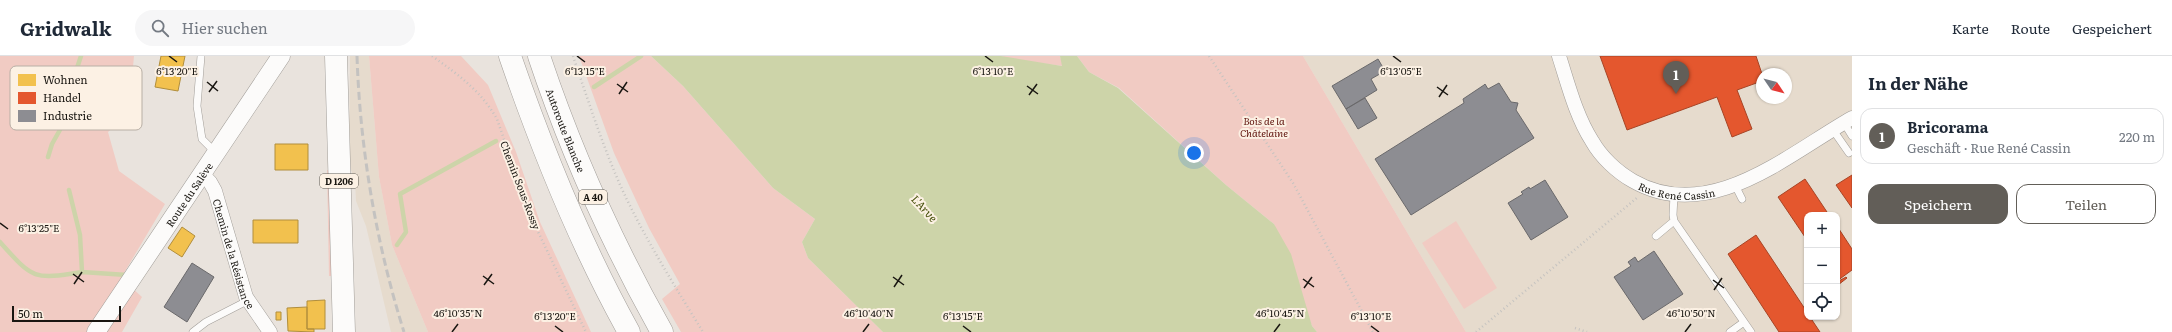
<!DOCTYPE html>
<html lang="de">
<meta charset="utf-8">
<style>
body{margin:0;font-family:Literata,serif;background:#f6f6f7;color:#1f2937}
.controls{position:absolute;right:12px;bottom:12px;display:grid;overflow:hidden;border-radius:8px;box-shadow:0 1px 3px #0004}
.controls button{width:36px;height:36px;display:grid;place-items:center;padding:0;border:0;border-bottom:1px solid #e0e1e3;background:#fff;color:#1f2937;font:20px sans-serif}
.compass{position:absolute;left:1756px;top:12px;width:36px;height:36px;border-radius:50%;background:#fff;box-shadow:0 1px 3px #0004;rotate:125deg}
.scale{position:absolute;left:12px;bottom:10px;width:109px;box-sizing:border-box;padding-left:4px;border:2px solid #191611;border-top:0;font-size:11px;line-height:14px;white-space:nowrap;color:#191611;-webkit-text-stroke:3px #fcf1e4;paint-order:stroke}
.you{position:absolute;left:1194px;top:97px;width:14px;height:14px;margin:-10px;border:3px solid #fff;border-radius:50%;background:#1a73e8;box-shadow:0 0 0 6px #1a73e833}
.badge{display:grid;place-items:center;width:26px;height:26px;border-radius:50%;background:#625e58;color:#fff;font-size:13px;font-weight:700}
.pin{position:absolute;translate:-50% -33px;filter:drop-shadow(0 1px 2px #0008)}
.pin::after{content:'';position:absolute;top:21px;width:14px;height:12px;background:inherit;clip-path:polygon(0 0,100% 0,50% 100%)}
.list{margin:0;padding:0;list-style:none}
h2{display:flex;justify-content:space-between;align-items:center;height:52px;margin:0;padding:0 16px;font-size:17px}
h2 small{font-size:13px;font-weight:400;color:#747a83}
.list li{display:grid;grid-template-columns:26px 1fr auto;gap:12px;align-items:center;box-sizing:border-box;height:56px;margin:0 8px 8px;padding:0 8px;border:1px solid #e0e1e3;border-radius:12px}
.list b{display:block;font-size:15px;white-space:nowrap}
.list p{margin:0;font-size:13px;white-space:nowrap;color:#747a83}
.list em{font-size:13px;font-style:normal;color:#747a83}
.actions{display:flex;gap:8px;padding:12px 16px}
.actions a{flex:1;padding:9px 0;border:1px solid #625e58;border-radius:12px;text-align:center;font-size:14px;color:#625e58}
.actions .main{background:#625e58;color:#fff}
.icon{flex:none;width:22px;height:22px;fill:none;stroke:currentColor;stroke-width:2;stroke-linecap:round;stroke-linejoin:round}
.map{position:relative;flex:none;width:1852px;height:276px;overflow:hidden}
header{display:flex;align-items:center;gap:24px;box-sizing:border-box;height:56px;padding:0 20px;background:#fff;border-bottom:1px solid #e0e1e3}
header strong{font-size:19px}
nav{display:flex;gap:22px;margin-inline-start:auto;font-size:14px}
.search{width:280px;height:36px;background:#f6f6f7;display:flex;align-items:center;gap:10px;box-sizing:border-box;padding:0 14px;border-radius:22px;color:#747a83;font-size:15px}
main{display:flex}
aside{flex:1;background:#fff}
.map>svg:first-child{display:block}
</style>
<header>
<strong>Gridwalk</strong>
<div class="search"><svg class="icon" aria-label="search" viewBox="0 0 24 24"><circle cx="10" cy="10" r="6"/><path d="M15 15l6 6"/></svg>Hier suchen</div>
<nav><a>Karte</a><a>Route</a><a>Gespeichert</a></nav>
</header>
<main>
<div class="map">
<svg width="1852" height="276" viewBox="0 0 1852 276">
<rect width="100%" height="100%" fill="#e9e3dd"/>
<path fill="#e6dbcd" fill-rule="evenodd" d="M350,0H369L379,121L392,189L428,276H391L390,272L366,170L356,145L355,124L349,109Z
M1303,0H1852V276H1466ZM1762,18H1786V42H1762ZM1807,159H1837V261H1807Z"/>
<path fill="#f1cbc3" d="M0,0H134L133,11L136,51L108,76L119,115L165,148L121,222L142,241L122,276H0Z
M369,0H461L488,29L516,96L540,166L591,276H428L392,189L379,121Z
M579,0H651L683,30L773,132L815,163L802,186L808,202L883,276H681L662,243L680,228L649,172L614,97Z
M1001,0H1060L1063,10L1009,3Z
M1077,0H1303L1466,276H1317L1312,270L1274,168L1226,129L1119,32L1089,16Z
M327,114H331L333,220H329Z
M1456,165L1497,232L1464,253L1422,187Z"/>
<path fill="#cdd4a9" d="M651,0H1001L1062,10L1060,0H1077L1089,16L1118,32L1226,129L1274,168L1291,198L1312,270L1317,276H883L808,202L802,186L815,163L773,132L683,30Z"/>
<path fill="#f2c14e" stroke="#b18e3c" d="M161,0H185L178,35L155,31Z
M275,88H308V114H275Z
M253,164H298V187H253Z
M182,171L195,180L182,201L168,192Z
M325,244V273H307V245Z
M307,251V273H314V276L288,275L287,252Z
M276,256H281V264H276Z"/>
<path fill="#e4572e" stroke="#a74425" d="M1600,0H1756L1762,18V25L1737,34L1752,73L1732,81L1717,41L1627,74Z
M1852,119V152L1836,129Z
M1805,123L1829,159H1807V184L1778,141Z
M1837,170L1852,193V214L1837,225Z
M1756,179L1807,256V261H1810L1820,276H1779L1728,198Z
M1846,221L1847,222L1838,229L1837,226Z"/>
<path fill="#8d8d92" stroke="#6a696b" d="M1378,3L1385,15L1371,23L1377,34L1346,53L1332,30Z
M1499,27L1511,46L1518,47L1516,54L1534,82L1411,159L1375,103L1464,47L1463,43L1484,29L1485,28L1488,33Z
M1365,42L1377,62L1358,73L1346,53Z
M1545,124L1568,161L1531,184L1508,147L1523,138L1521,136L1529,131L1530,133Z
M1654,195L1683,238L1643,264L1614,221L1631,210L1628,206L1635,201L1638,206Z
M192,207L214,221L187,266L164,251Z"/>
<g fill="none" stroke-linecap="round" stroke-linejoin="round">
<path stroke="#cdd4a9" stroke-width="4.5" d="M594,31L641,0
M48,101L52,88L70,56L72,27L81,0
M69,134L80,179L82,216L127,219
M0,186C33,223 33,224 82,216
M397,189L406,176L400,138L496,85"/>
<defs>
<path id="service" d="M201,0L197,50L202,83L216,97
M1844,67L1852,80
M1833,74L1849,97
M1735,129L1742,143
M1674,139L1673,159L1674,165L1751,276
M1656,180L1674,165
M193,276L206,266L247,245
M1730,276L1744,266"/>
<g id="minor">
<path id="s1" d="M1559,0C1568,28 1576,60 1592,85C1601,101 1617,116 1633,125C1710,169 1788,98 1852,62"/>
<path id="s2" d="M202,118L210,126L215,135L246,241L270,276"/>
</g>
<g id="tertiary">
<path id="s3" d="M96,276L281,0"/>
</g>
<path id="primary" d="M336,0L344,276"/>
<g id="motorway">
<path d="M510,0C543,96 580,188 629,276"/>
<path id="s4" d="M539,0C571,96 612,187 662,276"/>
</g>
</defs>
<use href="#service" stroke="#a19d98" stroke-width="8"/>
<use href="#minor" stroke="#a19d98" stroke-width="15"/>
<use href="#tertiary" stroke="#a19d98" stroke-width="19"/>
<use href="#primary" stroke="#a19d98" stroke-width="23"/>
<use href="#motorway" stroke="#a19d98" stroke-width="23"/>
<path stroke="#c5c3c0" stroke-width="2.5" stroke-dasharray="1 3" stroke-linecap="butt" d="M432,0C459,19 481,35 497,63L530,159L586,276
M573,0C588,44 602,88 621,131C644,181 674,229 703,276
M1209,0L1293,127L1373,276
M1575,272L1587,276
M1476,276L1638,141"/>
<use href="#service" stroke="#fcfbfa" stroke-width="7"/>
<use href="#minor" stroke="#fcfbfa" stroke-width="14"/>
<use href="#tertiary" stroke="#fcfbfa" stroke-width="18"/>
<use href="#primary" stroke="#fcfbfa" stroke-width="22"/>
<use href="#motorway" stroke="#fcfbfa" stroke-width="22"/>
<path stroke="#c4c2c0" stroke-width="3" stroke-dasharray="8 4" stroke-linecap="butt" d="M357,0C360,93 376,187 404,276"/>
</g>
<path fill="none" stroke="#191611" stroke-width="1.5" d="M169,0L177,6M577,0L585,6M985,0L993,6M1393,0L1401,6M207,26L218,35M617,28L628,36M1027,30L1038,38M1437,31L1448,39M209,36L217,25M619,38L627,26M1029,39L1037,28M1439,41L1447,29M0,167L8,173M73,218L84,226M483,220L494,228M893,221L904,229M1303,223L1314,231M1713,224L1724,232M74,228L82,216M484,229L492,218M894,231L902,219M1304,232L1312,221M1714,234L1722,222M555,270L563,276M963,270L971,276M1371,270L1379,276M452,276L458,268M863,276L869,268M1274,276L1280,268M1685,276L1691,268"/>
<g text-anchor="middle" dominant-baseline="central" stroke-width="4" stroke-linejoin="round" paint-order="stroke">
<g fill="#fcf1e4" stroke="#5d5850" stroke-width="1">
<rect x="320" y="118" width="38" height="14" rx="3"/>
<rect x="579" y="134" width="28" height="14" rx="3"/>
</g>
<g font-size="9" font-weight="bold" fill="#191611">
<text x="339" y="125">D 1206</text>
<text x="593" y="141">A 40</text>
</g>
<g font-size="10" font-style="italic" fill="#5e120b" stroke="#fcf1e4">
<text x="1264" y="64">Bois de la<tspan x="1264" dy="12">Châtelaine</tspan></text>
</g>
<g font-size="10" fill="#191611" stroke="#fcf1e4">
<text stroke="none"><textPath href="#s4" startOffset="79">Autoroute Blanche</textPath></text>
<text transform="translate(521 129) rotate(69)">Chemin Sous-Rossy</text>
<text stroke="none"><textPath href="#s1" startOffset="195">Rue René Cassin</textPath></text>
<text stroke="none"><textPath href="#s3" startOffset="166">Route du Salève</textPath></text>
<text stroke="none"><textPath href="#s2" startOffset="87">Chemin de la Résistance</textPath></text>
</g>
<g font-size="11" font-style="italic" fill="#434d07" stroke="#fcf1e4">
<text transform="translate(925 152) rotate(47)">L'Arve</text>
</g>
</g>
<rect x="10" y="10" width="132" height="64" rx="6" fill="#fcf1e4" stroke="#b8afa5" stroke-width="1"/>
<rect x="18" y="18" width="18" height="12" fill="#f2c14e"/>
<rect x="18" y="36" width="18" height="12" fill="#e4572e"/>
<rect x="18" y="54" width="18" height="12" fill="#8d8d92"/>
<g font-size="11" fill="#191611">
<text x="43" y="28">Wohnen</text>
<text x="43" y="46">Handel</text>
<text x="43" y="64">Industrie</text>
</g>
<g font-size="10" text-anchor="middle" fill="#191611" stroke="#fcf1e4" stroke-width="4" stroke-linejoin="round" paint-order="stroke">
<text x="177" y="19">6°13'20"E</text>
<text x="585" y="19">6°13'15"E</text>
<text x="993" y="19">6°13'10"E</text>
<text x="1401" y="19">6°13'05"E</text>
<text x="39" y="176">6°13'25"E</text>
<text x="458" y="261">46°10'35"N</text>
<text x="869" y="261">46°10'40"N</text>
<text x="1280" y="261">46°10'45"N</text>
<text x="1691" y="261">46°10'50"N</text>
<text x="555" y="264">6°13'20"E</text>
<text x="963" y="264">6°13'15"E</text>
<text x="1371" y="264">6°13'10"E</text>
</g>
</svg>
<div class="controls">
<button>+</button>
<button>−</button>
<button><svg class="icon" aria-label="locate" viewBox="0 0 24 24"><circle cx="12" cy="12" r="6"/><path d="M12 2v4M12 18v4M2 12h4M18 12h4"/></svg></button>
</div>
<svg class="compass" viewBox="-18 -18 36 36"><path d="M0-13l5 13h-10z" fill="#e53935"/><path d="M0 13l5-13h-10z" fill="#747a83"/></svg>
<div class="scale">50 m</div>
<div class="you"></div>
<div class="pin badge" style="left:1676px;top:38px">1</div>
</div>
<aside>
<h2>In der Nähe<small></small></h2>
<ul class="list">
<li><span class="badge">1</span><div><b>Bricorama</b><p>Geschäft · Rue René Cassin</p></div><em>220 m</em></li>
</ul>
<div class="actions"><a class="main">Speichern</a><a>Teilen</a></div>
</aside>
</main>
